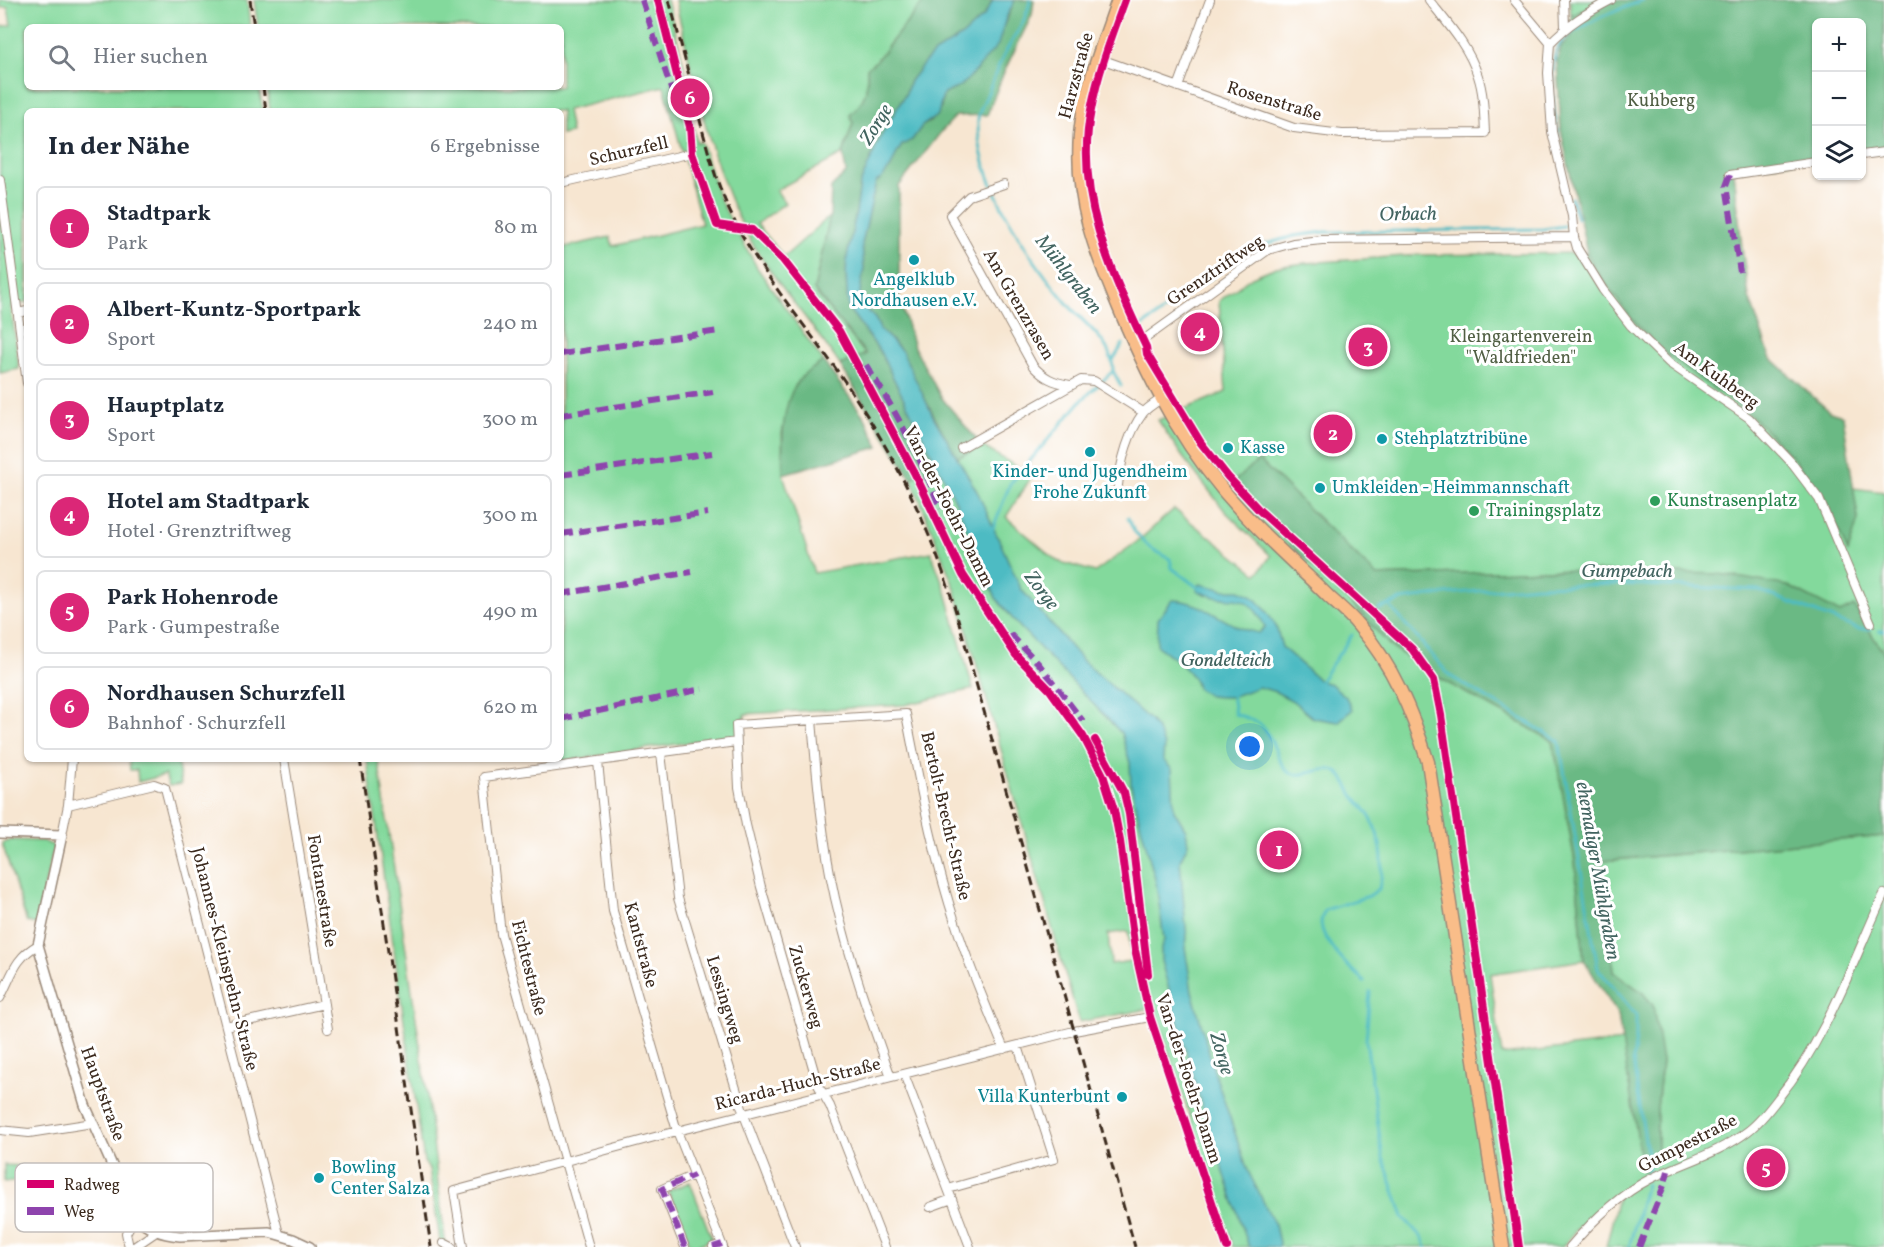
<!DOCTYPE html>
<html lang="de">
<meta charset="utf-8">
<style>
body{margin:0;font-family:Vollkorn,serif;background:#f2f2f3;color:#1f2937}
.controls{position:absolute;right:18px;top:18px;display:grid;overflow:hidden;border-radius:9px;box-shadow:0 2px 4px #0004}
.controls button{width:54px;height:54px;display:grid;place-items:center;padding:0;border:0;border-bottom:2px solid #e0e1e3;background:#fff;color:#1f2937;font:30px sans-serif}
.you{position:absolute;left:1250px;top:747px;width:21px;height:21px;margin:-15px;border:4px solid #fff;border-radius:50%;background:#1a73e8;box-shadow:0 0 0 9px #1a73e833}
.badge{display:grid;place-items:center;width:39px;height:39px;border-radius:50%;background:#db2777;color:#fff;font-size:20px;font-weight:700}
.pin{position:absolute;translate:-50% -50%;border:3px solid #fff;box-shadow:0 2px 6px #0006}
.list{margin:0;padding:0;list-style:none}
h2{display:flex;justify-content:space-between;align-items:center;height:78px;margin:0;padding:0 24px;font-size:26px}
h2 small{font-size:20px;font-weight:400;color:#747a83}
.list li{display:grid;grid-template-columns:39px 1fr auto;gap:18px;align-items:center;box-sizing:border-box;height:84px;margin:0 12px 12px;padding:0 12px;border:2px solid #e0e1e3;border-radius:9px}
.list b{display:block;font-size:22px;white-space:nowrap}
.list p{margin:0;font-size:20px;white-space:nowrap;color:#747a83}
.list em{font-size:20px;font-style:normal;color:#747a83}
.icon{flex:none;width:33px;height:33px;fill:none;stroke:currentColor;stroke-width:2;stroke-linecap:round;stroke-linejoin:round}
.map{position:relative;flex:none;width:1884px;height:1247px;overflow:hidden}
.search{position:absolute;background:#fff;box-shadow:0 2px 4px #0004;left:24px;top:24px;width:540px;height:66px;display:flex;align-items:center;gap:15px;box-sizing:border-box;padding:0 21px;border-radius:9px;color:#747a83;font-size:22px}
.panel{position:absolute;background:#fff;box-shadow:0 2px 4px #0004;left:24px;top:108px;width:540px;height:654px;border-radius:9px}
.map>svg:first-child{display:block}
</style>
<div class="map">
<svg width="1884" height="1247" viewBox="0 0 1884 1247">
<rect width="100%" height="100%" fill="#fff"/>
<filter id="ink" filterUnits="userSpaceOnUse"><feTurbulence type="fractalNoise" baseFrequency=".0167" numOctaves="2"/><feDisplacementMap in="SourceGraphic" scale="12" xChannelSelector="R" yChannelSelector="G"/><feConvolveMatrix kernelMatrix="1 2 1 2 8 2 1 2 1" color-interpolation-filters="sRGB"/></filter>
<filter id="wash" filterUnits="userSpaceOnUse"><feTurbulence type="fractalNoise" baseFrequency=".008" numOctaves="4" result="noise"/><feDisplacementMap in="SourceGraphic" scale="24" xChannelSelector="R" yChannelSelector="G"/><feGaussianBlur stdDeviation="1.35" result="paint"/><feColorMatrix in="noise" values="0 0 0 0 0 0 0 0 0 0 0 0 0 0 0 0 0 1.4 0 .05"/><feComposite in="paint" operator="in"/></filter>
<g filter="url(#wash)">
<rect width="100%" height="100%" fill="#f7e6d1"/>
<path fill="#83d99c" stroke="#5f825d" stroke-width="1.5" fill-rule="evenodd" d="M0,0H247L250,27H27V87H259L263,111H27V302L11,306L19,369L0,373V27L11,25L8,7L0,8Z
M254,0H667L685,70L681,77L697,143L701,142L719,198L729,217L758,269L823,361L801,378L792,392L782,433L783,474L814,573L931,552L946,592L973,689L905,705L745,714L744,734L550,763L549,759H561V248L610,237L613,246L702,224L664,86L567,110L571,133L561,135V111H270L267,87H561V27H258Z
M675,0H925L876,61L867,68C868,89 866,101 850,115L853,122L843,154L776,190L785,203L757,224L784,257L830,216L814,290L866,355L840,365C807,316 765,272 739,219C707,151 693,73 675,0Z
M1570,0H1602L1571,16Z
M1587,253L1599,275L1658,347L1686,369L1751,415L1793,458L1823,496L1848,551L1858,519L1853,488L1884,492V654L1854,607L1840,614L1788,586L1547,570L1377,576L1260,461L1231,484L1257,512L1359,611L1391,647L1448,683L1553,741L1575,862L1584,960L1490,974L1502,1055L1623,1041L1643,1172L1657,1156V1108L1662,1061L1643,993L1614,972L1602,861L1884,836V1247H1606L1619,1193L1580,1226L1562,1247H1233L1154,1008L1079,1022L955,589L911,478L982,446L1032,476L1006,517L1057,561L1095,572L1138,541L1174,509L1257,574L1271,556L1225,511L1182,456L1158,420L1226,392L1219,301L1252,277L1276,267L1306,263L1419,255ZM1128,931L1132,961L1111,964L1108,934Z
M129,759H177L181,784L169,786L165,775L138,782L137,770H130Z
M367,759H378L427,1094L446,1247H441L429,1169L424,1162Z
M12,840L43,841L54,846L36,924L27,922L2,843Z
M4,1165L23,1166L21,1169L25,1171L27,1167H33L31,1183L22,1180L4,1182Z
M690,1182L712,1239L694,1247H691L668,1191Z"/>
<path fill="#6ab984" stroke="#527251" stroke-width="1.5" d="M925,0H993L984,16L962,36L934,53L910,81L906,93L881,136L860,184L856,213L847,257L846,274L848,308L879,350L938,466L911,478L840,365L866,354L814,290L830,216L831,188L846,173L843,154L853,123L850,115C866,101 868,89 867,68L876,61Z
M1015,0H1034L1032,15L1004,72L987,115L956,116L941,132L899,186V297L914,347L941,397L982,446L957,458L912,375L902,351L880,329L875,318L862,305L860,292L864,268L862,244L876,182L891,167L897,153L902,145L912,140L922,126L930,122L941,107L943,95C948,91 955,90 960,86C992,59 999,37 1015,0Z
M1602,0H1884V148L1862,151V22H1816V158L1734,171L1742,248L1749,297L1770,357L1830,412L1843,416L1858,519L1848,552L1823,496L1793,458L1751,415L1686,369L1658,347L1631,318L1599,275L1587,253L1561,131L1557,61L1561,46L1572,35L1571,16Z
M823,361L865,418L879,447L783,474C782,446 780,401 801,378C806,372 816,367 823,361Z
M1259,460L1377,576L1547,570L1720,574L1788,586L1840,613L1854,606L1884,654V836L1602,861L1614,972L1643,993L1653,1005L1662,1061L1657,1108V1156L1643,1173L1618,1015L1584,960L1575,861L1553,741L1448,683L1391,647L1359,611L1257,512L1231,484Z"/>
<path fill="#4dbbc3" stroke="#447270" stroke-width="1.5" d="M993,0H1015L1006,18L998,45L968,79L957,88L943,94L938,115L922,126L912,140L902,145L897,153L891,167L881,179L876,182L862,244L864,268L860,292L862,305L875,318L880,329L902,351L933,416L978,493L1021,589L1082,660L1151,721L1158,731L1164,745L1163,760L1172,769L1174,810L1186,830L1188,844L1180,861L1187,939L1185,947L1192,991L1215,1074L1248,1171L1275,1225L1280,1247H1249L1200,1101L1161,961V948L1164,940L1156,883L1138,815L1131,785L1130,763L1121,733L1016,623L996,598L955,500L879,350L848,308L846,274L847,257L856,213L860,184L881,136L906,93L910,81L924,63L934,53L962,36L984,16Z
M1200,584L1225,590H1239L1251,595L1264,608L1276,626L1282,647L1320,681L1331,684L1346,697L1352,710L1338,722L1313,718L1293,701L1276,692L1259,687L1231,697H1221L1209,696L1197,688C1194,671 1171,656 1157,646L1158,619L1172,600C1208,601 1224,628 1259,633L1265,627C1245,583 1229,609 1197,590Z"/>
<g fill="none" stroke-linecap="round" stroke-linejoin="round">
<path stroke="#4dbbc3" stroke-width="3" d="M1564,39L1568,35L1603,16L1643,0
M1562,159C1557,132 1543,62 1562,41
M1571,198L1577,218
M1256,247L1294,236L1324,232L1543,229L1564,226
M1242,256L1245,254
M1194,289L1233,263
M1141,327L1186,295
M1113,360L1123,344
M1113,371L1121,386
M1128,518L1134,531L1149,547L1170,559L1172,568L1201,590
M992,531L1010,484L1081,401L1113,371C1113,341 1083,324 1066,302C1029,258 976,180 978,120C978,112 984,102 987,95C993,81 998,66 1005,53C1015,35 1027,20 1030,0
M1389,605L1450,676L1559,741L1598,969L1636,1015V1038L1633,1060L1649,1166L1647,1178
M1379,609L1401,600L1445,594L1537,586L1622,584L1758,590L1858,629H1870
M1879,631H1884
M1319,683L1352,635
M1232,694L1235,714C1243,717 1254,719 1260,724C1275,738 1277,764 1288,772C1300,780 1319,766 1333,770C1344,774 1347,786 1353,795C1359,803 1368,811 1372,821C1382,842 1385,866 1379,889L1369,896L1325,910C1323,915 1321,918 1321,923C1322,942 1350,969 1364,981
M1370,992L1366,1040L1382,1153
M1382,1155L1403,1217L1423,1239L1426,1247
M1629,1247L1646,1184"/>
</g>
</g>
<g filter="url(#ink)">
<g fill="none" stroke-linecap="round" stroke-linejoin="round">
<defs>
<path id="minor" d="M1514,0L1550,43
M1564,0L1565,27
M1550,43L1548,73L1552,132L1572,216L1574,237L1577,248L1603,290L1631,326L1669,363L1749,418L1790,461L1819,499L1871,623
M1550,43C1568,24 1588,12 1611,0
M1098,58L1294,128L1342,134L1485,133C1484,114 1484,94 1478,76C1469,47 1448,24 1429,0
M1178,87L1210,0
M1862,155L1884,152
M1730,175L1816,162
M0,180L27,383
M561,183L692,153L717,225L752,230L783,260L839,331L914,472L963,575L1016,655L1050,690L1083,736L1103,775L1114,810L1120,841L1135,950L1150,1017L1227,1247
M1004,184L969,196L950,215L1033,366C1044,378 1053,382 1070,385
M18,313L27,311
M1135,346L1268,250L1293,243L1322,240L1574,237
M961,448L1081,380L1094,381L1143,412
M1117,493C1120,465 1126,436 1143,413C1147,408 1155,403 1161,399
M812,720C817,779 822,840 835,898C849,959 870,1018 891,1077
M661,753L678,898L744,1115L795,1247
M284,759L328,1029
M598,762L613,911L677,1131L723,1247
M68,805L154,784L165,788L279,1234
M62,835L68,805L72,759
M0,998C12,976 14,958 38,945
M226,1026L324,1004
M904,1074L948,1189L1054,1159L1018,1046
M0,1130L29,1133L93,1123
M948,1189L970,1247
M930,1207L952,1199
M444,1243L452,1247
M129,1247L126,1233L135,1217
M134,1247L156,1232
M463,1247L454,1191L677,1131L1074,1031L1150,1017
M589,1247L501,934L484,777L736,742
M685,1247L662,1189L694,1175
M713,1247L722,1244
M885,1247L830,1106L818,1085L761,887L746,825L739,787L736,725L906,714C920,785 933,856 956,925C969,967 987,1008 1004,1049
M1570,1247C1593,1220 1619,1195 1650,1179C1682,1163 1720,1153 1748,1131C1760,1122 1770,1109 1779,1097C1827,1038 1852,963 1884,894"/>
<path id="tertiary" d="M0,833L62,835L38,945L85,1105L135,1217C149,1230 161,1234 180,1236L269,1232L293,1239L310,1247"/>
<path id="primary" d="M1118,0C1103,44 1084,89 1080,135C1075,202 1095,250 1120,310C1153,389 1190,459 1251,521C1276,547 1303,571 1329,597C1339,606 1350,615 1358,625C1393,665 1412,712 1428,762L1503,1247"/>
</defs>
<use href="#minor" stroke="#998878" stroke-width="10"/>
<use href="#tertiary" stroke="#998878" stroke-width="12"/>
<use href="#primary" stroke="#998878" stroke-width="15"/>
<use href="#minor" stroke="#fff" stroke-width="8"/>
<use href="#tertiary" stroke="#fff" stroke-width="9"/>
<use href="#primary" stroke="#f9bd89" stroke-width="12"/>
<path stroke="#3b2a1e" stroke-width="3" stroke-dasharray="9 4.5" stroke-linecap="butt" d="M250,0L254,27
M669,0C677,29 685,59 692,88C704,136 714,183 737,226C766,280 806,326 841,376C891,448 931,527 956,612L1135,1247
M263,87L266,111
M360,759L431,1247"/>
<path stroke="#8e44ad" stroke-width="6" stroke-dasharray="12 6" stroke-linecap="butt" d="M642,0L675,101
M1730,175L1726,186L1740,272
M561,354L719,331
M866,365C895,410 922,459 940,509
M561,415L713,392
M561,475L712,453
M561,534L708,513
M561,594L692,572
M1010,634L1039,664L1083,721
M561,719L702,689
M685,1247L662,1189L694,1175
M713,1247L722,1244
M1639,1247L1665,1183L1668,1171"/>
<defs>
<path id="cycleway" d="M658,0L690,127L692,153L717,225L752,230L783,260L839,331L914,472L963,575L1016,655L1050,690L1083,736L1103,775L1114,810L1120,841L1135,950L1150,1017L1227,1247
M1125,0C1112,36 1098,72 1091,110C1074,194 1111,272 1146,347L1147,354L1201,443L1228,477L1259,510L1412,649L1434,680L1441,715L1519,1247
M1095,740L1124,793L1129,814L1148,974"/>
</defs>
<use href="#cycleway" stroke="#fff" stroke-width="11"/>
<use href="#cycleway" stroke="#d6006c" stroke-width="8"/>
</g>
</g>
<g fill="#0f9aa8" stroke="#fff" stroke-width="2">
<circle cx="914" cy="260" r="6"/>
<circle cx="1382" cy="439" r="6"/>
<circle cx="1228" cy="448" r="6"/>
<circle cx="1090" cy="452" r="6"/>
<circle cx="1320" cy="488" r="6"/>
<circle cx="1122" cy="1097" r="6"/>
<circle cx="319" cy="1178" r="6"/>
</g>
<g fill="#2e9e5b" stroke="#fff" stroke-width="2">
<circle cx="1655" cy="501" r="6"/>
<circle cx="1474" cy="511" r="6"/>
</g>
<g text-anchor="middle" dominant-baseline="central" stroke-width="6" stroke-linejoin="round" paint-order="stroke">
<g font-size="18" fill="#3b2a1e" stroke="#fff">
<text transform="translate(1077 76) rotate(-75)">Harzstraße</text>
<text transform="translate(1274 102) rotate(17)">Rosenstraße</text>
<text transform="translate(629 152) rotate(-13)">Schurzfell</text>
<text transform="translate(1216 271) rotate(-34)">Grenztriftweg</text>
<text transform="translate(1018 305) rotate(60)">Am Grenzrasen</text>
<text transform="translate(1716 376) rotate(36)">Am Kuhberg</text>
<text transform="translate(948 507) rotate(63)">Van-der-Foehr-Damm</text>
<text transform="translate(945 816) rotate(77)">Bertolt-Brecht-Straße</text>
<text transform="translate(321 891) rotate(81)">Fontanestraße</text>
<text transform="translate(640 945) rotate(75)">Kantstraße</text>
<text transform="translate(224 959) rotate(76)">Johannes-Kleinspehn-Straße</text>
<text transform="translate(528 968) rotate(76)">Fichtestraße</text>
<text transform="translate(805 987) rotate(74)">Zuckerweg</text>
<text transform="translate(724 1000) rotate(73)">Lessingweg</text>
<text transform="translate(1188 1079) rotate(72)">Van-der-Foehr-Damm</text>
<text transform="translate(798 1085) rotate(-14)">Ricarda-Huch-Straße</text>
<text transform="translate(102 1094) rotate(70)">Hauptstraße</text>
<text transform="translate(1688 1144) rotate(-27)">Gumpestraße</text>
</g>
<g font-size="18" fill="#515f44" stroke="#fff">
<text x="1661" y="101">Kuhberg</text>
<text x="1521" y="337">Kleingartenverein<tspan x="1521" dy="21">"Waldfrieden"</tspan></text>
</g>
<g font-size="18" fill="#0d838f" stroke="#fff" text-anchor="start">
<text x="914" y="280" text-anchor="middle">Angelklub<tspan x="914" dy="21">Nordhausen e.V.</tspan></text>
<text x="1394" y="439">Stehplatztribüne</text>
<text x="1240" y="448">Kasse</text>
<text x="1090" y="472" text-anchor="middle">Kinder- und Jugendheim<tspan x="1090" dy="21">Frohe Zukunft</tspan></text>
<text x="1332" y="488">Umkleiden - Heimmannschaft</text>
<text x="1110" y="1097" text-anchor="end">Villa Kunterbunt</text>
<text x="331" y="1168">Bowling<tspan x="331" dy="21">Center Salza</tspan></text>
</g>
<g font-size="18" fill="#27864d" stroke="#fff" text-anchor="start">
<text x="1667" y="501">Kunstrasenplatz</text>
<text x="1486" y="511">Trainingsplatz</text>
</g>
<g font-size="20" font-style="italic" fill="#426460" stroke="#fff">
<text transform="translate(877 125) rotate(-58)">Zorge</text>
<text transform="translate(1408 215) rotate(-1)">Orbach</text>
<text transform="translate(1068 275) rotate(52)">Mühlgraben</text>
<text x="1627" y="572">Gumpebach</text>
<text transform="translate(1041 591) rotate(53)">Zorge</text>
<text x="1226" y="661">Gondelteich</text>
<text transform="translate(1597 871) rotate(80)">ehemaliger Mühlgraben</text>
<text transform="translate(1221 1054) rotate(74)">Zorge</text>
</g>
</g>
<rect x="15" y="1163" width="198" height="69" rx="9" fill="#fff" stroke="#c4bfbc" stroke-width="1.5"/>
<rect x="27" y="1180" width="27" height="8" fill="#d6006c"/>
<rect x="27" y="1207" width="27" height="8" fill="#8e44ad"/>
<g font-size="16" fill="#3b2a1e">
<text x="64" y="1190">Radweg</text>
<text x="64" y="1217">Weg</text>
</g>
</svg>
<div class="controls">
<button>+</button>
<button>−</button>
<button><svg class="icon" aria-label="layers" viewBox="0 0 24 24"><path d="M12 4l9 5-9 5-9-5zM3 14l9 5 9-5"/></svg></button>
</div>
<div class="you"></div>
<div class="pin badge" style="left:1279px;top:850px">1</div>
<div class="pin badge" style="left:1333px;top:434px">2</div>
<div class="pin badge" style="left:1368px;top:347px">3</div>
<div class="pin badge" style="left:1200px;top:332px">4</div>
<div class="pin badge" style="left:1766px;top:1168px">5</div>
<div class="pin badge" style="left:690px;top:98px">6</div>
<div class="search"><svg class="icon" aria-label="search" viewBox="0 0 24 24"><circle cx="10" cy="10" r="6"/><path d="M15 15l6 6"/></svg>Hier suchen</div>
<section class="panel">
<h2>In der Nähe<small>6 Ergebnisse</small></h2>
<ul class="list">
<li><span class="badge">1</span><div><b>Stadtpark</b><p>Park</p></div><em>80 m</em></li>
<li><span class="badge">2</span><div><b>Albert-Kuntz-Sportpark</b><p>Sport</p></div><em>240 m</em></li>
<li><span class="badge">3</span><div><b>Hauptplatz</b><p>Sport</p></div><em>300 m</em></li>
<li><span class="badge">4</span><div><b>Hotel am Stadtpark</b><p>Hotel · Grenztriftweg</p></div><em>300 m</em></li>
<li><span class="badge">5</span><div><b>Park Hohenrode</b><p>Park · Gumpestraße</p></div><em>490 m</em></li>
<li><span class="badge">6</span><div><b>Nordhausen Schurzfell</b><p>Bahnhof · Schurzfell</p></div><em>620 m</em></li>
</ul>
</section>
</div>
